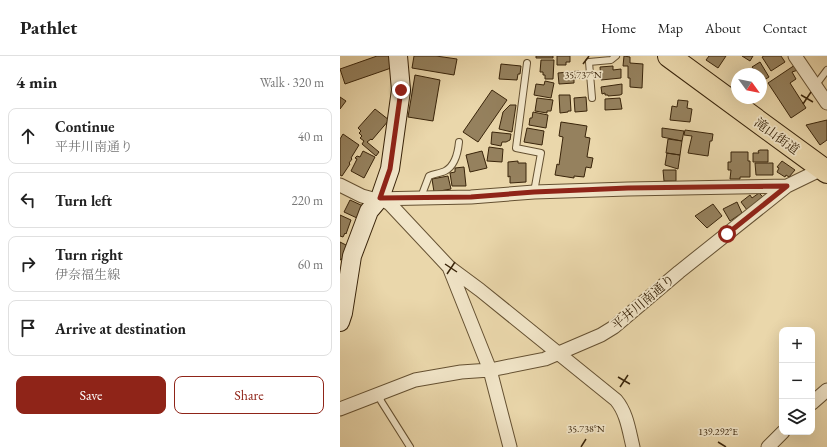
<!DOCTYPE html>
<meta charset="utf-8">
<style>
body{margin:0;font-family:"EB Garamond","Noto Serif JP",serif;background:#f6f6f6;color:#222}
.controls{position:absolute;right:12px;bottom:12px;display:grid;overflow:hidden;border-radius:8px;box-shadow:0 4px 16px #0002}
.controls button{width:36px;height:36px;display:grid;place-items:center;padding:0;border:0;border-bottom:1px solid #e0e0e0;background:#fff;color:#222;font:20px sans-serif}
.compass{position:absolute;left:391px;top:12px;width:36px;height:36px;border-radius:50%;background:#fff;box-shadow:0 4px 16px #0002;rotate:123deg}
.stop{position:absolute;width:12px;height:12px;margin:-9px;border:3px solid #8f2418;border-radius:50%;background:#fff}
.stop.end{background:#8f2418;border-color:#fff;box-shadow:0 1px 4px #0008}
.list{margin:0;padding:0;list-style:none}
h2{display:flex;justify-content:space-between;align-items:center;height:52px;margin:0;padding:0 16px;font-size:17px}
h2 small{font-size:13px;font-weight:400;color:#767676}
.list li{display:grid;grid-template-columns:26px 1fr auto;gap:12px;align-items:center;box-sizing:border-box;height:56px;margin:0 8px 8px;padding:0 8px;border:1px solid #e0e0e0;border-radius:8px}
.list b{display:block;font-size:15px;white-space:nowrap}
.list p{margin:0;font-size:13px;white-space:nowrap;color:#767676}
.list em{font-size:13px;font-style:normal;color:#767676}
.actions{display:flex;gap:8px;padding:12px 16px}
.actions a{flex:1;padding:9px 0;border:1px solid #8f2418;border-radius:8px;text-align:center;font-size:14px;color:#8f2418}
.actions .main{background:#8f2418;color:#fff}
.icon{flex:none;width:22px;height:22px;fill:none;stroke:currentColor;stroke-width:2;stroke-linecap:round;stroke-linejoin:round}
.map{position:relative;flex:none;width:487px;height:391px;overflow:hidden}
header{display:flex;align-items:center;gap:24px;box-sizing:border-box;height:56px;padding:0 20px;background:#fff;border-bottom:1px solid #e0e0e0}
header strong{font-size:19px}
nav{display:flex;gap:22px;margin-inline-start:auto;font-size:14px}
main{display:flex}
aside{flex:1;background:#fff}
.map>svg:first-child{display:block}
</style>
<header>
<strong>Pathlet</strong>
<nav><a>Home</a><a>Map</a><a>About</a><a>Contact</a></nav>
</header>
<main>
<aside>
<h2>4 min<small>Walk · 320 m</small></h2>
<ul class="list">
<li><svg class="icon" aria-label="ahead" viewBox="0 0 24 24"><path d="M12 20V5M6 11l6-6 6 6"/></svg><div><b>Continue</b><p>平井川南通り</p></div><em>40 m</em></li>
<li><svg class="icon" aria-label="left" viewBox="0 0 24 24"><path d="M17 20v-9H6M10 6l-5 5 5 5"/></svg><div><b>Turn left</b></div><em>220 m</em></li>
<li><svg class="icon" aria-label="right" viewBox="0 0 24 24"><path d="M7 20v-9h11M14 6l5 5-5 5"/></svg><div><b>Turn right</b><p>伊奈福生線</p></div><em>60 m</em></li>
<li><svg class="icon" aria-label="arrive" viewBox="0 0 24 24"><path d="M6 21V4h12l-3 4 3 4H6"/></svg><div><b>Arrive at destination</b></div></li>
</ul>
<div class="actions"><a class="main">Save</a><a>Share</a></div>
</aside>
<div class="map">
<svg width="487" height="391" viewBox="0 0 487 391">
<rect width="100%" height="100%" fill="#ead7ab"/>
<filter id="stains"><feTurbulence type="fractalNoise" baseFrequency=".005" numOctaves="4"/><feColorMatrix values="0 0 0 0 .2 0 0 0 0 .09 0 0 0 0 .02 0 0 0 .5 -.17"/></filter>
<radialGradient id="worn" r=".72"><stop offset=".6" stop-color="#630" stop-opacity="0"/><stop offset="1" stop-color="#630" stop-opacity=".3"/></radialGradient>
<path fill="#95815e" stroke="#39240a" d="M37,0H50L54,11L5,28L0,13Z
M74,0H96L117,3L114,19L72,12Z
M196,0H213V2H196Z
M217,0H230V6H226V9H217Z
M284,0L290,1V7L303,8L302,32L290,31V22H288V10H283Z
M369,0H386L378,12L366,4Z
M402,0H413L410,5Z
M424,0H441L445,6L431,15L422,1Z
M201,4H214L213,23H205V19H203V16H200Z
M420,6L429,21L421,26L422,28L421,29V18H410L415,15L412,11Z
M161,8L181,10L180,18H178L177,24L159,23Z
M455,9L458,14L452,16L456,23L450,27L466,52L451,62L428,27Z
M273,10V14L281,13V22L261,24L260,11Z
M239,15L240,22L234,23V27L219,28L218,17Z
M75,19L100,24L93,65L68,61Z
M205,25L214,27L211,42L194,39L196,28L204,29Z
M282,28V38L280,39L268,40V39H265V37L262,38L261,31Z
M152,34L167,44L138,86L123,76Z
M219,39H230L231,55H228V56L220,57Z
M0,41L6,45L0,53Z
M246,41L247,55L235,56L234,42Z
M197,42L213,44L211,55H207V57L195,55Z
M280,42L282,53L265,54V43Z
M338,44L348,45L347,52L352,53L350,66L330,64L332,50L337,51Z
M170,49H176L172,76L159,73L163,56Z
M35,53L49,64L32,84L31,83L27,86L39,96L36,100L22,88L24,85L20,82L22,80L19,77L21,75L18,72Z
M193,56L208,59L206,72L189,69L190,62H192Z
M487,64V84L480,89L466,69Z
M221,66L247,70L245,81L250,82L247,101L253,102L251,112L246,111L244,121L234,120V122L215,119L217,108L219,109L223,81L219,80Z
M187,72L204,75L202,89L184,86Z
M322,72L344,75L342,85L322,81Z
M345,74L373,78L372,85H370L368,100L348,97L352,80L344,79Z
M152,76L171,78L170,84L166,86H162L161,90L151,88Z
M3,78L19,89L11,102L12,103L9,107L10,108L2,120L0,119V83Z
M328,83L342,85L340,99L326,97Z
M149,91L163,93L162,106L147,105Z
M420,94H428V106H413V97H419L418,95Z
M23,95L35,101L24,122L11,115L17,103L15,102L17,100L20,101Z
M142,95L147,112L130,116L126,99Z
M391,96H408V105H410V121H400V123H390L391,114H388V106H391Z
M327,97L340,99L338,113L325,109Z
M178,105V107H186V126L170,127V120L168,121V106Z
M442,105L455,114L449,121L446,119L445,121L437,116L439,112L437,111Z
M415,107H433V119H416Z
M124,111L126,130H112L110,117L115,116V112Z
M323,114H336V125H324Z
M108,120L111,133L94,136L92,123Z
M419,137L423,141L407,154L401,146L410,139L412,142Z
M10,144L23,150L17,162L4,156Z
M397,146L402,157L390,165L383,153Z
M373,148L382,160L367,172L355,160Z
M0,159L11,164L6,178L5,177L3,181L0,180Z
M0,186L8,190L2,203L0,204Z"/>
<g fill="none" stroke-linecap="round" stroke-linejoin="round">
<defs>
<path id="lane" d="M187,7L176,92L201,97L194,136
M475,30L487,14
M252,42L249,6L271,4L276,0
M81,141L89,120C94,118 101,117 105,115C115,110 118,96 119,86
M40,337L41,345L70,391"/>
<path id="street" d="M455,0L487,47
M0,129L22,140L33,143L131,141L194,136L288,133L447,130
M40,142L50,148L109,211L140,234L276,344C287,357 289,375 293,391
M109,211L150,314L170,391
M472,347L487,334
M0,353L75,324L121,316L150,314L205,303L261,279L274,271L339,216L447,130L482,113
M428,391L443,376"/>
<path id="secondary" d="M0,266L3,257L12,200L29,155L40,142L50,113L61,34L58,0"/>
<path id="highway" d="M329,0L487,116"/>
</defs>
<use href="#lane" stroke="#655132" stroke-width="8"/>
<use href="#street" stroke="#655132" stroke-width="15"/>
<use href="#secondary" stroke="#39240a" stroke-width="20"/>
<use href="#highway" stroke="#39240a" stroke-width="24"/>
<use href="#lane" stroke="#f1e5c8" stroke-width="6"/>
<use href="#street" stroke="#f1e5c8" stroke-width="13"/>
<use href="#secondary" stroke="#f1e5c8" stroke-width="18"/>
<use href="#highway" stroke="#ead7ab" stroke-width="22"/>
</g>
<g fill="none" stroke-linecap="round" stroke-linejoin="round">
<path stroke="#8f2418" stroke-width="5" d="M61,34L50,113L40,142L131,141L194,136L288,132L447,130L387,178"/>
</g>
<path fill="none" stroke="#39240a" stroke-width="1.5" d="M243,8L249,0M461,39L473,46M463,48L471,36M105,208L117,216M107,218L115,206M278,321L290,328M280,331L288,319M378,386L386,391M241,391L246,383"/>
<g text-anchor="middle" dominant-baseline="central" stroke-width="3.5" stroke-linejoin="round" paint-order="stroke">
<g font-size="13" fill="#39240a" stroke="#f1e5c8">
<text transform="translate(437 80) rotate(36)">滝山街道</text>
<text transform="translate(303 246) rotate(-40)">平井川南通り</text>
</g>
</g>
<g font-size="10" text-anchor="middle" fill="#39240a" stroke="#f1e5c8" stroke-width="3.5" stroke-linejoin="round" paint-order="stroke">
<text x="243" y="22">35.737°N</text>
<text x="246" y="376">35.738°N</text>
<text x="378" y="379">139.292°E</text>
</g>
<rect width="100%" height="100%" filter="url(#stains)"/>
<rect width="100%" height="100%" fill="url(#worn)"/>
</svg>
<div class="controls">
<button>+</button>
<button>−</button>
<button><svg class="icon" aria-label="layers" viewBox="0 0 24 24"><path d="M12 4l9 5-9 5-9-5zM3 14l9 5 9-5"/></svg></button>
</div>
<svg class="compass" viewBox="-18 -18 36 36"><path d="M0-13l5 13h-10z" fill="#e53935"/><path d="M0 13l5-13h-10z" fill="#767676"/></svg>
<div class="stop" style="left:387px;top:178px"></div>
<div class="stop end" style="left:61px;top:34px"></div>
</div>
</main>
